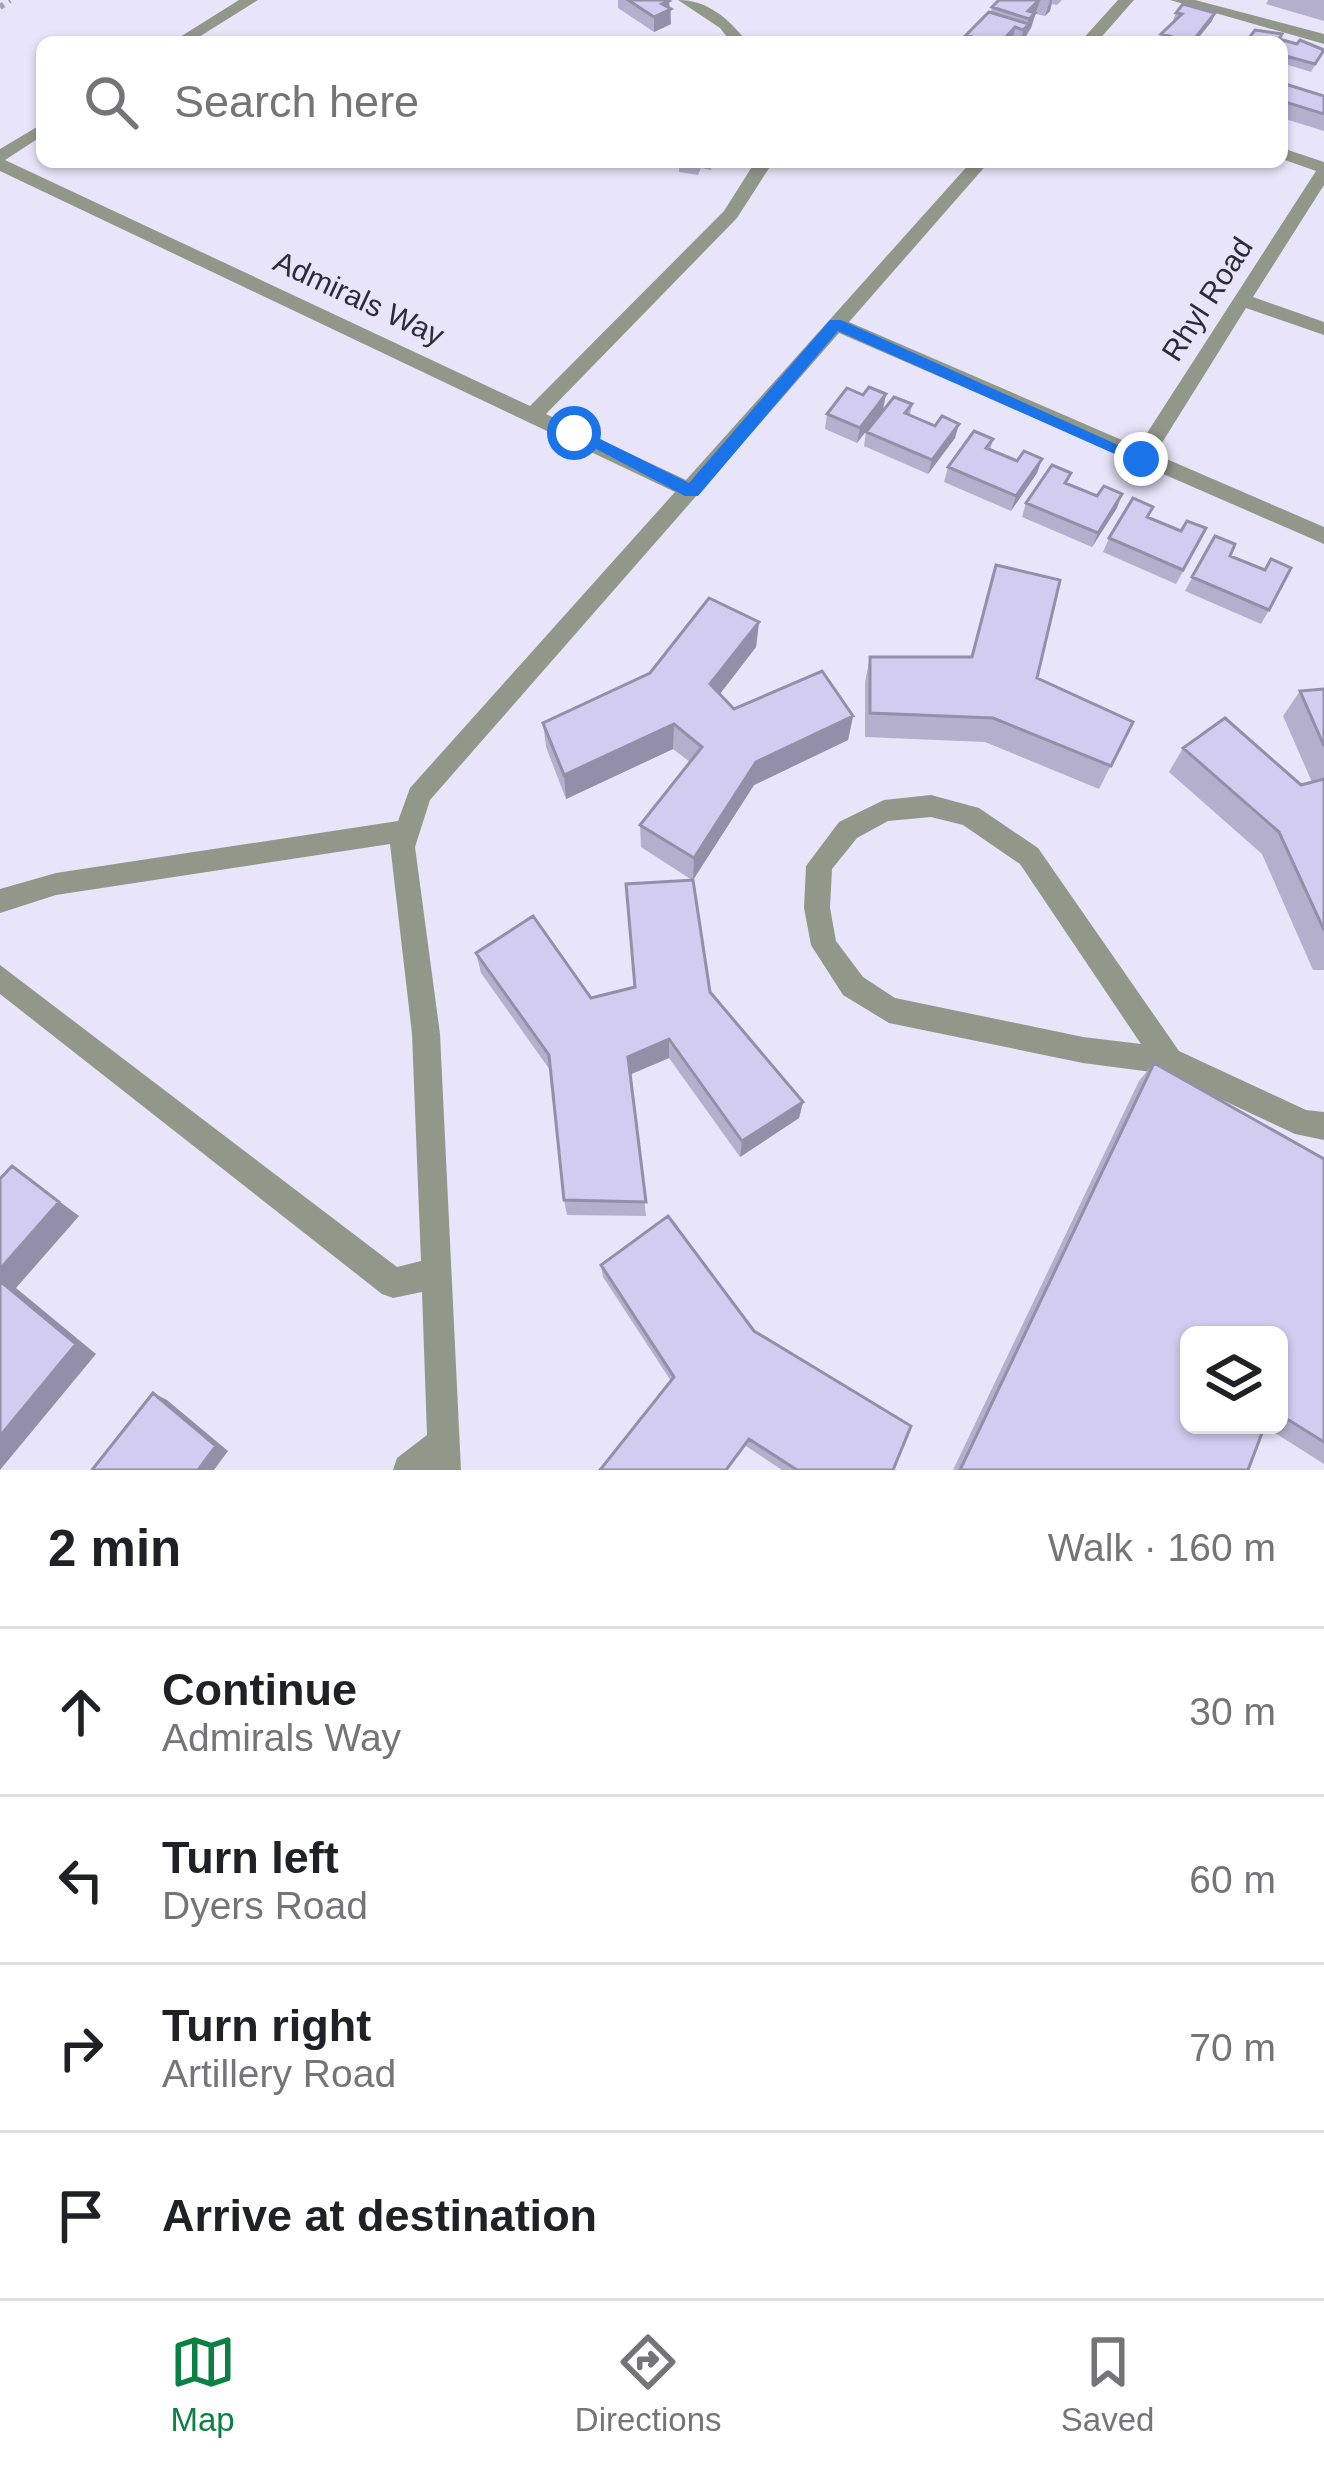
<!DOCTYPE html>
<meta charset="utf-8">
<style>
body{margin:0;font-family:Helvetica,sans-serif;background:#f2f2f2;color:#202124}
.controls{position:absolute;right:36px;bottom:36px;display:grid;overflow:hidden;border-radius:18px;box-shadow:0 3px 9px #0004}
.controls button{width:108px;height:108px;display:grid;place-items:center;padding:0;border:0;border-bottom:3px solid #e0e0e0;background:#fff;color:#202124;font:60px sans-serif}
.stop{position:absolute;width:36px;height:36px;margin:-27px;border:9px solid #1a73e8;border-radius:50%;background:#fff}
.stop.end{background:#1a73e8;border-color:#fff;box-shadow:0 3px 12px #0008}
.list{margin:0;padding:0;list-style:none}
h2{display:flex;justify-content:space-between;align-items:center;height:156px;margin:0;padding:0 48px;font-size:51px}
h2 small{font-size:39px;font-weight:400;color:#757577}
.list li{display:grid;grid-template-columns:78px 1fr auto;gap:36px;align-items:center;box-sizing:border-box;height:168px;padding:0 48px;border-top:3px solid #e0e0e0}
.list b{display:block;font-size:45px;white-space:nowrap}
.list p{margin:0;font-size:39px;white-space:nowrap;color:#757577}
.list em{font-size:39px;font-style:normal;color:#757577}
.icon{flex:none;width:66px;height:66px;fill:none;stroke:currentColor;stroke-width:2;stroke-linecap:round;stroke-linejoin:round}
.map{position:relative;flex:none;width:1324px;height:1470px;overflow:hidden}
.search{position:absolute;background:#fff;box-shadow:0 3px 9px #0004;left:36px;right:36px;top:36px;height:132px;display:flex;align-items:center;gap:30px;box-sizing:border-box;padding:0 42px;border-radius:18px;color:#757577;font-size:45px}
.sheet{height:828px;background:#fff}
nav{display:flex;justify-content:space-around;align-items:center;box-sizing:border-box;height:168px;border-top:3px solid #e0e0e0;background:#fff;font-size:33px;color:#757577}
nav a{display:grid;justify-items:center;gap:6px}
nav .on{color:#0b8043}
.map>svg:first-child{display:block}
</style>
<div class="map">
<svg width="1324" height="1470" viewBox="0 0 1324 1470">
<rect width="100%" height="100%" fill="#e8e4fa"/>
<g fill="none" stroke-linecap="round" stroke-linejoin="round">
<path stroke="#a5a1b4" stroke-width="6" stroke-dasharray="4.5 6" stroke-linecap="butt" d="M0,7L10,0"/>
<path fill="#91988a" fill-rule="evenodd" d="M239,0H258L191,42H172Z
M678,0C708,0 729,19 747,42H731L720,28Z
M1118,0H1134L1097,42H1080Z
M1170,0H1195L1324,34V44Z
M42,124V136L5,160L530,406L724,211L755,162H773L737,218L546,414L686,480L971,162H989L849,322L1138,447L1316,171L1282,159V148L1324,162V185L1253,297L1324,322V335L1246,308L1155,454L1324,527V544L839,333L430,800L415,847L440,1034L461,1470H393L397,1458L427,1435L422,1292L393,1298L382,1294L0,994V965L397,1267L421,1261L412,1034L390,844L56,895L0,913V889L56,873L398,821L410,788L675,492L0,171V149Z
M931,795L979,808L1038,848L1179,1051L1306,1110L1324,1112V1140L1295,1134L1167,1074L1083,1063L889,1023L843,995L811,945L804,908L806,866L839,822L884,800ZM931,817L963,825L1020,864L1141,1044L1083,1037L895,998L863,977L836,941L830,908L832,869L857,838L888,821Z"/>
</g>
<path fill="#b5afce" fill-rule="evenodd" d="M618,0H667L671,9V24L654,32L618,8Z
M999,0H1062L1057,5L1052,4L1050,11L1045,16L1036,14L1034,16L1031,28L1023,42H964L966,35L991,12L992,7Z
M1268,0H1324V21L1266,4Z
M1176,13L1212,21L1195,42L1159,41L1161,34L1175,21L1173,20Z
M1282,34L1280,40L1324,50L1311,72L1282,63V42H1246Z
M1282,83L1324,96V131L1282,118Z
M679,162H713L711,170L701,168L698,175L679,172Z
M886,394L883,409L857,443L825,429L827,414L863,395Z
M912,404L910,415L955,438L928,474L864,446L866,432Z
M993,439L990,450L1017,461L1042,459L1037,473L1011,511L944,482L948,467Z
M1071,473L1067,484L1117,508L1092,547L1022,517L1026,503Z
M1153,507L1148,518L1199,543L1176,584L1103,552L1109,538Z
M1215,536L1230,556L1265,570L1269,610L1261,624L1185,591Z
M996,565L1037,678L1133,722L1099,789L985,742L865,737V682L870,657H971Z
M759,622L756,647L720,694L734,709L853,716L848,740L754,785L693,880L710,992L803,1102L799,1118L740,1157L669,1058L631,1074L646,1216L567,1215L564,1200L550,1070L481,973L476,953L591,998L634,988L692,880L641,847L640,825L690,762L673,749L566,799L546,747L543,723Z
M1324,689V970H1313L1262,854L1169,772L1183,748L1301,785L1312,782L1283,716L1300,691Z
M1154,1063L1324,1159V1464L1264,1426L1248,1470H953L1139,1081ZM1279,1335V1425H1189Z
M601,1265L754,1331L893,1470H782L746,1446L671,1381L603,1277Z"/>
<path fill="#938fa8" d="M1040,0L1031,28L1027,33L1025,39L1021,42L1023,30L1028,25V11Z
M1050,0H1052L1050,11L1045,16Z
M669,1L671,24L654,32V17L662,4Z
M1215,13L1212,21L1195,42H1192Z
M1015,27L1012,42H1002Z
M886,394L883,409L857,443L860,428Z
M959,424L955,438L928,474L932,460Z
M1042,459L1037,473L1011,511L1016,496Z
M1122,494L1117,508L1092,547L1098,533Z
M759,622L756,647L709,708L710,684Z
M853,716L848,740L754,785L693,880L694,858L756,762Z
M674,724L673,749L566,799L564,775Z
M669,1039V1058L629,1075L628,1057Z
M803,1102L799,1118L740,1157L742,1141Z
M12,1166L79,1216L16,1288L96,1354L0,1470V1269Z
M153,1393L167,1400L228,1451L214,1470H198Z"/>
<path fill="#d2ccf0" stroke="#938fa8" stroke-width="3" d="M628,0H667L669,1L662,4L671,9L654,17Z
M999,0H1039L1028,11L1035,13L1029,19L992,7Z
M1183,4L1215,13L1192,42L1161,34L1182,14L1176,13Z
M989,12L1029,24L1023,30L1015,27L1003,40L1009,42H987L966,35Z
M1255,30L1282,34L1279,39L1297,44L1300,40L1324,50L1315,64L1282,55V42H1246Z
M1282,83L1324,96V114L1282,101Z
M869,387L886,394L860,428L827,414L847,388L863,395Z
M894,397L912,404L905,413L921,420L935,426L942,416L959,424L932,460L866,432Z
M974,431L993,439L986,448L1017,461L1024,451L1042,459L1016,496L948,467Z
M1052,465L1071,473L1065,483L1097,496L1104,486L1122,494L1098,533L1026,503Z
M1133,498L1153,507L1147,517L1181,531L1187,521L1206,528L1183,570L1109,538Z
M1215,536L1235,544L1230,556L1265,570L1271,559L1291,568L1269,610L1192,577Z
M996,565L1060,580L1037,678L1133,722L1111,766L993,718L870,713V657H972Z
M709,598L759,622L710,684L734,709L822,671L853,716L756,762L694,858L640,825L702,747L674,724L564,775L543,723L650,673Z
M1324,689V746L1300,691Z
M1225,718L1301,785L1324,779V930L1279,832L1183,748Z
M693,880L710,992L803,1102L742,1141L669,1039L628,1057L646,1202L564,1200L549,1055L476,953L533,916L591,998L635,987L626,884Z
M1154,1063L1324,1159V1442L1279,1414V1335H1189V1425H1265L1248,1470H960Z
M12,1166L59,1202L0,1269V1179Z
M668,1216L754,1331L911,1426L893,1470H797L749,1439L726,1470H600L674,1377L601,1265Z
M0,1281L76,1344L0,1436Z
M153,1393L216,1446L198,1470H92Z"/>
<path fill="#1a73e8" d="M830,320H841L1149,459L1135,463L838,331L698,496H685L566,433L580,429L689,483Z"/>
<g text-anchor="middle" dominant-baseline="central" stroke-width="9" stroke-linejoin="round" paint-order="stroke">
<g font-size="30" fill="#2e2b39" stroke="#e8e4fa">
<text transform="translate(359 298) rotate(25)">Admirals Way</text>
<text transform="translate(1207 299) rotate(-57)">Rhyl Road</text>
</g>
</g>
</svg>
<div class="controls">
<button><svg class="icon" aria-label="layers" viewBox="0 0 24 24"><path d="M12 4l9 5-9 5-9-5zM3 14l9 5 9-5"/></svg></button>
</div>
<div class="stop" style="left:574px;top:433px"></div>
<div class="stop end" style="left:1141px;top:459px"></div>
<div class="search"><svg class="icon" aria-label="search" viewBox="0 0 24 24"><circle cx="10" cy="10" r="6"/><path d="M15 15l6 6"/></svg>Search here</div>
</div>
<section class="sheet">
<h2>2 min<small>Walk · 160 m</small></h2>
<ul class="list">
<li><svg class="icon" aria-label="ahead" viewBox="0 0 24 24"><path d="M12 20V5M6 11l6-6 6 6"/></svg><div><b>Continue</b><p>Admirals Way</p></div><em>30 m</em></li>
<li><svg class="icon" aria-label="left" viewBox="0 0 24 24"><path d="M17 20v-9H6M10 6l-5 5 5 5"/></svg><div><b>Turn left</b><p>Dyers Road</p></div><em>60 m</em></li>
<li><svg class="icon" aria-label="right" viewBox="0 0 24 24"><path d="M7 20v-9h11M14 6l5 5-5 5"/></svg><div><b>Turn right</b><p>Artillery Road</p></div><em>70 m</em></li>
<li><svg class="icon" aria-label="arrive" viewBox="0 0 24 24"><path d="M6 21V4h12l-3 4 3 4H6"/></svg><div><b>Arrive at destination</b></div></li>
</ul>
</section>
<nav>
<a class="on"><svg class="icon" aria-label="map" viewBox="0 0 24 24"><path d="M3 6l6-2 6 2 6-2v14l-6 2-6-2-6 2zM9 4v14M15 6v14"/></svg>Map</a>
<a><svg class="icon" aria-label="directions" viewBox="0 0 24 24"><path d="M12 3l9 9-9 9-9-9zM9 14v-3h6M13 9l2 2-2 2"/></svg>Directions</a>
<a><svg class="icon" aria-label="saved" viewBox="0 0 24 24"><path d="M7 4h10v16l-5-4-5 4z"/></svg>Saved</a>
</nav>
